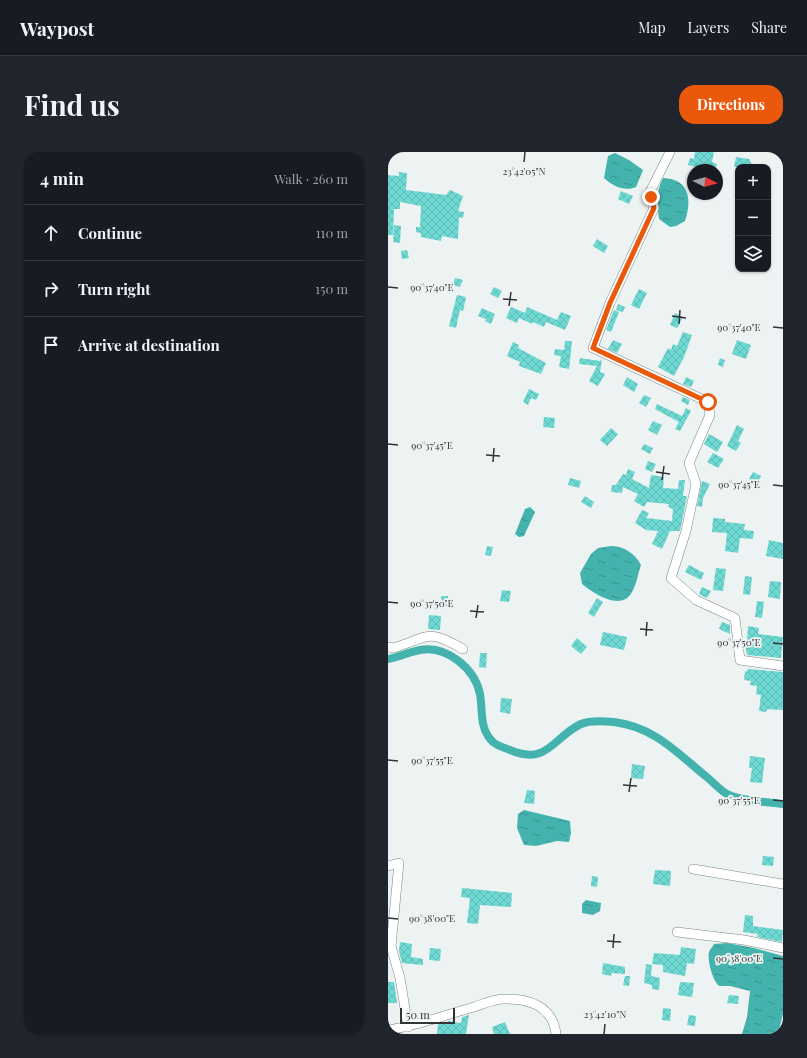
<!DOCTYPE html>
<meta charset="utf-8">
<style>
body{margin:0;font-family:"Playfair Display",serif;background:#20242c;color:#f1f3f6}
.controls{position:absolute;right:12px;top:12px;display:grid;overflow:hidden;border-radius:8px;box-shadow:0 1px 3px #0004}
.controls button{width:36px;height:36px;display:grid;place-items:center;padding:0;border:0;border-bottom:1px solid #363941;background:#171b24;color:#f1f3f6;font:20px sans-serif}
.compass{position:absolute;left:299px;top:12px;width:36px;height:36px;border-radius:50%;background:#171b24;box-shadow:0 1px 3px #0004;rotate:96deg}
.scale{position:absolute;left:12px;bottom:10px;width:55px;box-sizing:border-box;padding-left:4px;border:2px solid #323534;border-top:0;font-size:11px;line-height:14px;white-space:nowrap;color:#323534;-webkit-text-stroke:3px #ecf3f2;paint-order:stroke}
.stop{position:absolute;width:12px;height:12px;margin:-9px;border:3px solid #ea580c;border-radius:50%;background:#fff}
.stop.end{background:#ea580c;border-color:#fff;box-shadow:0 1px 4px #0008}
.list{margin:0;padding:0;list-style:none}
h2{display:flex;justify-content:space-between;align-items:center;height:52px;margin:0;padding:0 16px;font-size:17px}
h2 small{font-size:13px;font-weight:400;color:#9ea1a6}
.list li{display:grid;grid-template-columns:26px 1fr auto;gap:12px;align-items:center;box-sizing:border-box;height:56px;padding:0 16px;border-top:1px solid #363941}
.list b{display:block;font-size:15px;white-space:nowrap}
.list em{font-size:13px;font-style:normal;color:#9ea1a6}
.icon{flex:none;width:22px;height:22px;fill:none;stroke:currentColor;stroke-width:2;stroke-linecap:round;stroke-linejoin:round}
.map{position:relative;flex:none;width:395px;height:882px;overflow:hidden;border-radius:16px}
header{display:flex;align-items:center;gap:24px;box-sizing:border-box;height:56px;padding:0 20px;background:#171b24;border-bottom:1px solid #363941}
header strong{font-size:19px}
nav{display:flex;gap:22px;margin-inline-start:auto;font-size:14px}
.intro{display:flex;align-items:center;justify-content:space-between;box-sizing:border-box;height:96px;padding:0 24px}
h1{margin:0;font-size:28px}
.button{padding:10px 18px;border-radius:16px;background:#ea580c;color:#fff;font-size:14px;font-weight:700}
main{display:flex;gap:24px;padding:0 24px}
aside{flex:1;background:#171b24;border-radius:16px;box-shadow:0 1px 3px #0004}
.map>svg:first-child{display:block}
</style>
<header>
<strong>Waypost</strong>
<nav><a>Map</a><a>Layers</a><a>Share</a></nav>
</header>
<div class="intro"><h1>Find us</h1><a class="button">Directions</a></div>
<main>
<aside>
<h2>4 min<small>Walk · 260 m</small></h2>
<ul class="list">
<li><svg class="icon" aria-label="ahead" viewBox="0 0 24 24"><path d="M12 20V5M6 11l6-6 6 6"/></svg><div><b>Continue</b></div><em>110 m</em></li>
<li><svg class="icon" aria-label="right" viewBox="0 0 24 24"><path d="M7 20v-9h11M14 6l5 5-5 5"/></svg><div><b>Turn right</b></div><em>150 m</em></li>
<li><svg class="icon" aria-label="arrive" viewBox="0 0 24 24"><path d="M6 21V4h12l-3 4 3 4H6"/></svg><div><b>Arrive at destination</b></div></li>
</ul>
</aside>
<div class="map">
<svg width="395" height="882" viewBox="0 0 395 882">
<defs>
<pattern id="water-ripples" width="26" height="14" patternUnits="userSpaceOnUse"><rect width="26" height="14" fill="#44b3ad"/><path d="M2 4q2-2 4 0t4 0M15 11q2-2 4 0t4 0" fill="none" stroke="#39928e"/></pattern>
<pattern id="building-cross-hatch" width="8" height="8" patternUnits="userSpaceOnUse"><rect width="8" height="8" fill="#6ed8d2"/><path d="M0 0l8 8M0 8l8-8" fill="none" stroke="#60bab5"/></pattern>
</defs>
<rect width="100%" height="100%" fill="#ecf3f2"/>
<path fill="url(#water-ripples)" d="M227,1L241,8L255,18L248,35C236,40 225,34 216,26L220,4Z
M275,26C302,27 304,48 297,69L288,74L282,75L271,67C269,52 268,39 275,26Z
M142,355L147,360L136,384L131,385L127,382L137,357Z
M223,394C235,394 247,401 253,413C250,421 248,436 242,443C231,458 205,441 194,432L192,421L203,402L210,396Z
M136,658L182,669L183,681L181,690L169,689L148,694L136,693L129,676L130,662Z
M198,748L213,751L212,759L205,763L194,761V752Z
M339,791L366,796L395,804V862L390,882H354L359,865L362,839L342,834H331C325,829 319,809 321,800C322,797 325,794 326,792Z"/>
<g fill="none" stroke-linecap="round" stroke-linejoin="round">
<path stroke="#44b3ad" stroke-width="8" d="M0,507C11,505 21,500 32,498C59,493 87,517 92,542C95,559 91,577 105,590C109,594 117,596 122,598C160,614 165,585 193,572C202,568 216,569 226,570C267,575 290,602 320,626C326,631 332,638 339,642C353,649 379,650 395,652"/>
</g>
<path fill="url(#building-cross-hatch)" d="M307,0H326L324,10L329,12L327,18L322,16V18H307L308,15L300,13L302,6L306,7Z
M348,5L361,7L365,15H346Z
M11,20L19,21L18,38L58,43L62,38L75,44L70,59L76,60L75,66L71,65L70,87L54,84L53,89L33,85V81L28,80V75H32L33,54L12,50V57H6L5,83H0V23L11,24Z
M233,39L245,44L241,52L230,47Z
M6,73L13,74L12,91L5,90Z
M209,87L220,94L216,101L205,94Z
M19,98L21,106L14,107L13,99Z
M67,126L75,128L72,135L65,133Z
M106,135L114,139L110,146L102,142Z
M251,137L259,141L251,157L243,153Z
M69,143L78,145L75,159L72,158L68,176L61,174Z
M230,152L237,155L235,160L228,158Z
M123,155L137,161L139,155L169,168L173,160L183,164L177,178L158,170L156,175L145,170L144,172L131,166L129,171L118,166Z
M94,156L107,162L103,172L97,169L98,167L90,164Z
M226,158L231,160L223,180L218,178Z
M287,161L295,165L289,176L282,173Z
M295,180L304,183L296,205L286,224L270,215L280,196L283,198L285,192L289,194Z
M225,188L234,192L229,201L220,197Z
M349,188L363,193L358,207L344,202Z
M177,189H184L181,217L171,215L173,204L166,203L167,197L176,198Z
M125,190L131,193L130,196L158,211L153,222L131,214L132,210L119,204Z
M192,206L212,209L214,207L212,220L217,222L210,234L201,229L209,214L191,212Z
M332,206L337,208L335,215L330,213Z
M239,225L250,232L246,240L235,233Z
M298,225L306,229L303,235L295,232Z
M141,237L151,242L148,248L143,246L140,253L135,250Z
M256,243L263,246L258,255L251,251Z
M295,245L302,248L300,253L293,249Z
M269,252L294,264L298,256L303,259L292,279L287,277L291,270L267,257Z
M156,265L167,266L166,276L155,275Z
M265,269L274,273L269,283L260,278Z
M349,273L356,277L350,289L353,291L348,299L339,294Z
M223,276L230,282L219,294L212,288Z
M321,282L335,290L329,300L316,292Z
M256,292L265,296L262,302L253,297Z
M325,301L336,307L330,316L319,310Z
M260,309L268,312L264,320L257,317Z
M240,317L247,320L244,327L261,336L263,323L276,325L275,336L290,337L291,328H297L295,344H299L292,379H282L274,397L264,392L270,379L258,378L247,371L254,358L261,361L258,366L284,369L285,357L280,355L281,352L259,350L256,355L246,349L250,342L235,335L234,341L223,340L224,333H228L235,322L238,323Z
M365,320L373,324L370,331L361,327Z
M182,326L193,329L191,336L180,333Z
M314,329L322,332L315,346L314,355L309,354Z
M197,344L206,350L203,356L193,350Z
M325,366L337,367V370L357,372L356,378L366,379L365,387L352,386L350,401L337,399L339,381L324,380Z
M381,388L395,391V407L378,404Z
M99,394L105,395L103,404L97,403Z
M301,413L316,421L313,428L297,420Z
M328,416L338,417L335,439L325,438Z
M357,424L364,425L362,443L355,442Z
M382,429L393,430L392,447L380,445Z
M314,435L323,439L319,446L311,442Z
M114,438L123,439L121,450L112,449Z
M53,444H60V454L54,455Z
M209,446L215,450L206,465L200,461Z
M369,449L376,450L374,466L367,465Z
M41,463L53,464L52,478L40,477Z
M334,470L342,473V482L331,477Z
M360,474L371,476L370,482L395,485L393,506L359,503L356,488H359Z
M215,480L239,485L236,498L212,493Z
M189,486L199,495L193,502L183,494Z
M92,501H99L98,516L91,515Z
M360,517L395,520V558L379,557L378,560L371,559L373,543L368,542L369,534L362,533L363,529L356,528L357,519L359,520Z
M113,546L124,547L122,562L112,560Z
M362,604L377,606L374,631L362,630L364,616H361Z
M244,612L257,614L255,627L243,626Z
M139,638L147,639L146,652L136,651Z
M375,704L386,705L385,714L374,713Z
M267,718L283,719L282,734L265,732Z
M204,724L210,725L209,735L203,734Z
M74,736L124,741L123,755L92,753L90,772L79,771L82,746L73,745Z
M357,763L365,764V774L395,778L394,790L369,785L370,782L355,780Z
M12,790L24,792L23,805L35,807V813L14,811L11,799Z
M293,795L308,797L306,812L299,811L297,824L275,820V813L264,812L266,801L292,803Z
M42,796L53,797L52,809L41,808Z
M215,811L237,815V822L224,821L223,824L214,822Z
M258,812L264,813L263,824L272,826L271,838L264,837V833L256,831Z
M237,824H242L241,834L235,833Z
M0,830H6L9,851H0Z
M292,830L306,831L304,845L290,843Z
M341,843L351,844L350,852L339,851Z
M275,856L283,857L282,869L274,868Z
M81,863L78,882H49L50,872L59,871L60,869L73,871L74,865Z
M301,863L308,864L307,874L299,873Z
M117,870L122,882H106L104,875Z"/>
<g fill="none" stroke-linecap="round" stroke-linejoin="round">
<defs>
<path id="minor" d="M282,0L263,38L266,56L222,151L205,196L320,250L322,263L301,311L308,332L298,379L283,426L308,448L347,466L352,508L395,514
M0,495L5,496C41,485 39,476 75,497
M0,714L11,711L3,794L12,826L20,875
M305,717L395,732
M289,780L356,788L395,796
M0,878C29,874 57,863 86,855C95,852 106,847 116,847C140,846 165,854 168,882"/>
</defs>
<use href="#minor" stroke="#7f8585" stroke-width="10"/>
<use href="#minor" stroke="#fff" stroke-width="9"/>
</g>
<g fill="none" stroke-linecap="round" stroke-linejoin="round">
<path stroke="#ea580c" stroke-width="5" d="M263,45L266,56L222,151L205,196L320,250"/>
</g>
<path fill="none" stroke="#323534" stroke-width="1.5" d="M136,10L137,0M0,135L10,136M115,147L129,148M121,154L123,140M284,164L298,166M291,172L292,158M385,175L395,176M0,292L10,293M98,303L112,304M105,310L106,296M268,320L282,322M274,328L276,314M385,333L395,334M0,450L10,451M82,459L96,460M88,466L90,453M252,477L265,478M258,484L259,470M385,491L395,492M0,608L10,609M235,633L249,634M241,640L243,626M385,648L395,649M0,766L10,767M219,789L233,790M225,796L226,782M385,806L395,807M216,882L217,872"/>
<g font-size="10" text-anchor="middle" fill="#323534" stroke="#ecf3f2" stroke-width="3.5" stroke-linejoin="round" paint-order="stroke">
<text x="136" y="23">23°42'05"N</text>
<text x="44" y="139">90°37'40"E</text>
<text x="351" y="179">90°37'40"E</text>
<text x="44" y="297">90°37'45"E</text>
<text x="351" y="336">90°37'45"E</text>
<text x="44" y="455">90°37'50"E</text>
<text x="351" y="494">90°37'50"E</text>
<text x="44" y="612">90°37'55"E</text>
<text x="351" y="652">90°37'55"E</text>
<text x="44" y="770">90°38'00"E</text>
<text x="351" y="810">90°38'00"E</text>
<text x="217" y="866">23°42'10"N</text>
</g>
</svg>
<div class="controls">
<button>+</button>
<button>−</button>
<button><svg class="icon" aria-label="layers" viewBox="0 0 24 24"><path d="M12 4l9 5-9 5-9-5zM3 14l9 5 9-5"/></svg></button>
</div>
<svg class="compass" viewBox="-18 -18 36 36"><path d="M0-13l5 13h-10z" fill="#e53935"/><path d="M0 13l5-13h-10z" fill="#9ea1a6"/></svg>
<div class="scale">50 m</div>
<div class="stop" style="left:320px;top:250px"></div>
<div class="stop end" style="left:263px;top:45px"></div>
</div>
</main>
